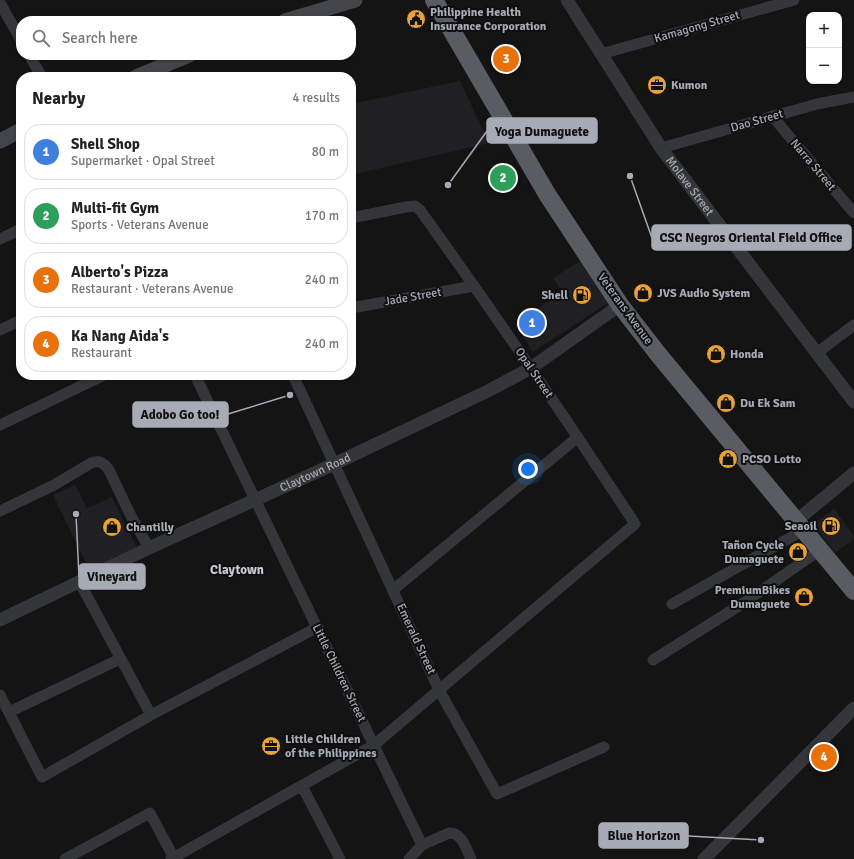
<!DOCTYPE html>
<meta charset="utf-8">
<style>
body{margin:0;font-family:Signika,sans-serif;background:#f2f2f2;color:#222}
.controls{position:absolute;right:12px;top:12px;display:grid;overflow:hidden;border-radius:8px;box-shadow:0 1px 3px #0004}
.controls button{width:36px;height:36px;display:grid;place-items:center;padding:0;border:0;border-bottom:1px solid #e0e0e0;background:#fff;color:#222;font:20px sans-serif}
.you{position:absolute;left:528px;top:469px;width:14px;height:14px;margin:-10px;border:3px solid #fff;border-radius:50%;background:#1a73e8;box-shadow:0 0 0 6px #1a73e833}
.badge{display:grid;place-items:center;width:26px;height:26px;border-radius:50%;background:#2563eb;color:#fff;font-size:13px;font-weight:700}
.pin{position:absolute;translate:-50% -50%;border:2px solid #fff;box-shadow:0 1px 4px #0006}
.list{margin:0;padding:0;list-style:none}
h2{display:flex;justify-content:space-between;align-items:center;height:52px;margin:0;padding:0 16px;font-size:17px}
h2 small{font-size:13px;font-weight:400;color:#767676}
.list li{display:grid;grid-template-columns:26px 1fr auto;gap:12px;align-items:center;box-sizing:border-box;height:56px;margin:0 8px 8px;padding:0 8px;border:1px solid #e0e0e0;border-radius:16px}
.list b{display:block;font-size:15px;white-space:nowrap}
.list p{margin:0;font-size:13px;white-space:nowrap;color:#767676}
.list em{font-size:13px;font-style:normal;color:#767676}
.icon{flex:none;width:22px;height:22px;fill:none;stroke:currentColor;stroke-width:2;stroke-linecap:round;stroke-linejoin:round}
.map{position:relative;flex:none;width:854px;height:859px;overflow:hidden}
.search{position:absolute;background:#fff;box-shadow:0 1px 3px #0004;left:16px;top:16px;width:340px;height:44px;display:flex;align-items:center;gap:10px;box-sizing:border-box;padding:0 14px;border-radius:16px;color:#767676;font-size:15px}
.panel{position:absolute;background:#fff;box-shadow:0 1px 3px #0004;left:16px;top:72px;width:340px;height:308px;border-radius:16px}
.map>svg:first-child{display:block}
</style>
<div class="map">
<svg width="854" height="859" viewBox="0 0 854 859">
<rect width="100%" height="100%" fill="#141415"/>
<path fill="#202022" d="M460,81L489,143L351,175V104Z
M582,260L611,301L533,352L515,324L562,292L553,278Z
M75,485L87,508L112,497L137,548L89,569L53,495Z
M834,509L854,536V539L835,553L813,524Z"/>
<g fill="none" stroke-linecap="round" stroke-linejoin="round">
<path stroke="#35363a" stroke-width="11" d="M0,3L21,40
M601,54L794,0
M29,55L42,77
M772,116L854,213
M661,148L817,104L854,97
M0,239L21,229
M351,308L474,286
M0,330L21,320
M817,353L854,325
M195,375L422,845
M293,375L439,690L497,794L604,747
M0,425L104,375
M0,511L54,485L91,463C100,460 104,463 109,470L131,516L149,548
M79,581L151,715
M393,590L578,437
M672,604L804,530
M653,660L745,602L820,550
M0,695L42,777L151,715L318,627
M9,712L120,659
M302,786L340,859
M65,859L150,813L174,858L176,859
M171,859L374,745L635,524C566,418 494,313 420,210L415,206L406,207L351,218
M409,859L422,845L449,833C462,832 466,849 471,859"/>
<g stroke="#35363a" stroke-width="13">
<path id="s1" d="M567,0L661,148L854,402"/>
<path d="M796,521L854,473"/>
<path id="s2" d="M0,620L149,548L334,464L488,391L531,368L620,305"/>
<path d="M704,859L854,708"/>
</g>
<path stroke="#43454a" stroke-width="15" d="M285,21L355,0
M136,77L189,55
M0,141L21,130"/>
<path stroke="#595c62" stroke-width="18" d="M434,0L547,194L620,305L658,354L854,591"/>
</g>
<defs>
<symbol id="civic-disc" viewBox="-11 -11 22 22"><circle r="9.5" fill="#e9a138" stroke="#0f0f10"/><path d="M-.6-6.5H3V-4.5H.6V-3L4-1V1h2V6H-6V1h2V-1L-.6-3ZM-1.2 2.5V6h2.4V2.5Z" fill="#111"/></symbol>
<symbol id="office-disc" viewBox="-11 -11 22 22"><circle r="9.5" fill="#e9a138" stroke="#0f0f10"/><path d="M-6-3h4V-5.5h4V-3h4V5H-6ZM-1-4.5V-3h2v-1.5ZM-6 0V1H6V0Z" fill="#111"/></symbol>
<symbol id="shop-disc" viewBox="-11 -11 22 22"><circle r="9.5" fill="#e9a138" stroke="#0f0f10"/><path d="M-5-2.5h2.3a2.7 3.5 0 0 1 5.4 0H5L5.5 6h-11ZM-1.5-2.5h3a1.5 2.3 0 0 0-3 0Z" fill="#111"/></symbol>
<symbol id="fuel-disc" viewBox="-11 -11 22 22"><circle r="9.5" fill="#e9a138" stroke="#0f0f10"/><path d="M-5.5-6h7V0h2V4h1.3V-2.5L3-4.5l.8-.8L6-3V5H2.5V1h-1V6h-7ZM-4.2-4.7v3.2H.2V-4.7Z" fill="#111"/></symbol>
</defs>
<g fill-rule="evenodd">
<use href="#civic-disc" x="405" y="8" width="22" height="22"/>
<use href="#office-disc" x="646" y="74" width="22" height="22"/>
<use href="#shop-disc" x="632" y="282" width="22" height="22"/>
<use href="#fuel-disc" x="571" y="284" width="22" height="22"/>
<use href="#shop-disc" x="705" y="343" width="22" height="22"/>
<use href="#shop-disc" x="715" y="392" width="22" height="22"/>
<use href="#shop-disc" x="717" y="448" width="22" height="22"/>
<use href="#fuel-disc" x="820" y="515" width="22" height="22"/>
<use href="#shop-disc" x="101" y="516" width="22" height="22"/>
<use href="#shop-disc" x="787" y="541" width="22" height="22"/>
<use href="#shop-disc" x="793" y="586" width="22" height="22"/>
<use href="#office-disc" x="260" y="735" width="22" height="22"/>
</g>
<g text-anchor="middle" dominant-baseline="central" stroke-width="4" stroke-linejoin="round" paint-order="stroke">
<g font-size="12" font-weight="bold" fill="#a6abb5" stroke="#0f0f10" text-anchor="start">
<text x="430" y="12">Philippine Health<tspan x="430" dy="14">Insurance Corporation</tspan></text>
<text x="671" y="85">Kumon</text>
<text x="657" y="293">JVS Audio System</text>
<text x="568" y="295" text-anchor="end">Shell</text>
<text x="730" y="354">Honda</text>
<text x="740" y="403">Du Ek Sam</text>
<text x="742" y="459">PCSO Lotto</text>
<text x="817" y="526" text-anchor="end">Seaoil</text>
<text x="126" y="527">Chantilly</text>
<text x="784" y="545" text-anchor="end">Tañon Cycle<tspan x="784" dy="14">Dumaguete</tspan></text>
<text x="790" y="590" text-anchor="end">PremiumBikes<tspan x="790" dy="14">Dumaguete</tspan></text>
<text x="285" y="739">Little Children<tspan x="285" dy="14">of the Philippines</tspan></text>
</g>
<g font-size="12" fill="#a6abb5" stroke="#0f0f10">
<text transform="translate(697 27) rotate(-16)">Kamagong Street</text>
<text transform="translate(757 121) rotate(-16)">Dao Street</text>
<text transform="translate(813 165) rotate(50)">Narra Street</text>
<text stroke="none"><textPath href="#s1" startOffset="223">Molave Street</textPath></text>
<text transform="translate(413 297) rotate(-10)">Jade Street</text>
<text transform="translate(625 309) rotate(54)">Veterans Avenue</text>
<text transform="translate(534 373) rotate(56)">Opal Street</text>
<text stroke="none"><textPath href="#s2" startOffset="348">Claytown Road</textPath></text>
<text transform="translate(416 639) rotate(65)">Emerald Street</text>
<text transform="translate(339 673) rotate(64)">Little Children Street</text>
</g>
<g font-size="13" font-weight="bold" fill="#c7cad1" stroke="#0f0f10">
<text x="237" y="570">Claytown</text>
</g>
</g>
<path fill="none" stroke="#a6abb5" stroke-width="1.5" d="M448 185L487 131M630 176L652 238M290 395L228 414M76 514L79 577M761 840L688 836"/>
<g fill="#a6abb5" stroke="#0f0f10" stroke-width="1.5">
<circle cx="448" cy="185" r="4"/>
<circle cx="630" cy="176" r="4"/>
<circle cx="290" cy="395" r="4"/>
<circle cx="76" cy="514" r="4"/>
<circle cx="761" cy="840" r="4"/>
</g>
<g fill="#a6abb5" stroke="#a6abb5" stroke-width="1.5">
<rect x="487" y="118" width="110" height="25" rx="4"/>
<rect x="652" y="225" width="199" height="25" rx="4"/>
<rect x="133" y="402" width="95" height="25" rx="4"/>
<rect x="79" y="564" width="66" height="25" rx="4"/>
<rect x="599" y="823" width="89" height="25" rx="4"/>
</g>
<g font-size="13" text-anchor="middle" font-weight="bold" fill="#111">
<text x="542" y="136">Yoga Dumaguete</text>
<text x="751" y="242">CSC Negros Oriental Field Office</text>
<text x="180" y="419">Adobo Go too!</text>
<text x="112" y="581">Vineyard</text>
<text x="644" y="840">Blue Horizon</text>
</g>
</svg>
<div class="controls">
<button>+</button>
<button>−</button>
</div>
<div class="you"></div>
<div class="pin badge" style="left:532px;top:323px;background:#3f7fe0">1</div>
<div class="pin badge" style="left:503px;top:178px;background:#2e9e5b">2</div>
<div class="pin badge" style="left:506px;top:59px;background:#e8710a">3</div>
<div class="pin badge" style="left:824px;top:757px;background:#e8710a">4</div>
<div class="search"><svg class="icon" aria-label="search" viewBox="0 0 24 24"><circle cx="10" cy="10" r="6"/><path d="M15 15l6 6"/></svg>Search here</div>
<section class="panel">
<h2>Nearby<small>4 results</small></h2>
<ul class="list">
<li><span class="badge" style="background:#3f7fe0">1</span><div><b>Shell Shop</b><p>Supermarket · Opal Street</p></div><em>80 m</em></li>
<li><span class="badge" style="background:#2e9e5b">2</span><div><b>Multi-fit Gym</b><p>Sports · Veterans Avenue</p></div><em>170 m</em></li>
<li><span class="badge" style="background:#e8710a">3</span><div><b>Alberto's Pizza</b><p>Restaurant · Veterans Avenue</p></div><em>240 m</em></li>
<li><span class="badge" style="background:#e8710a">4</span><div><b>Ka Nang Aida's</b><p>Restaurant</p></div><em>240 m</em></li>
</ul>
</section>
</div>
